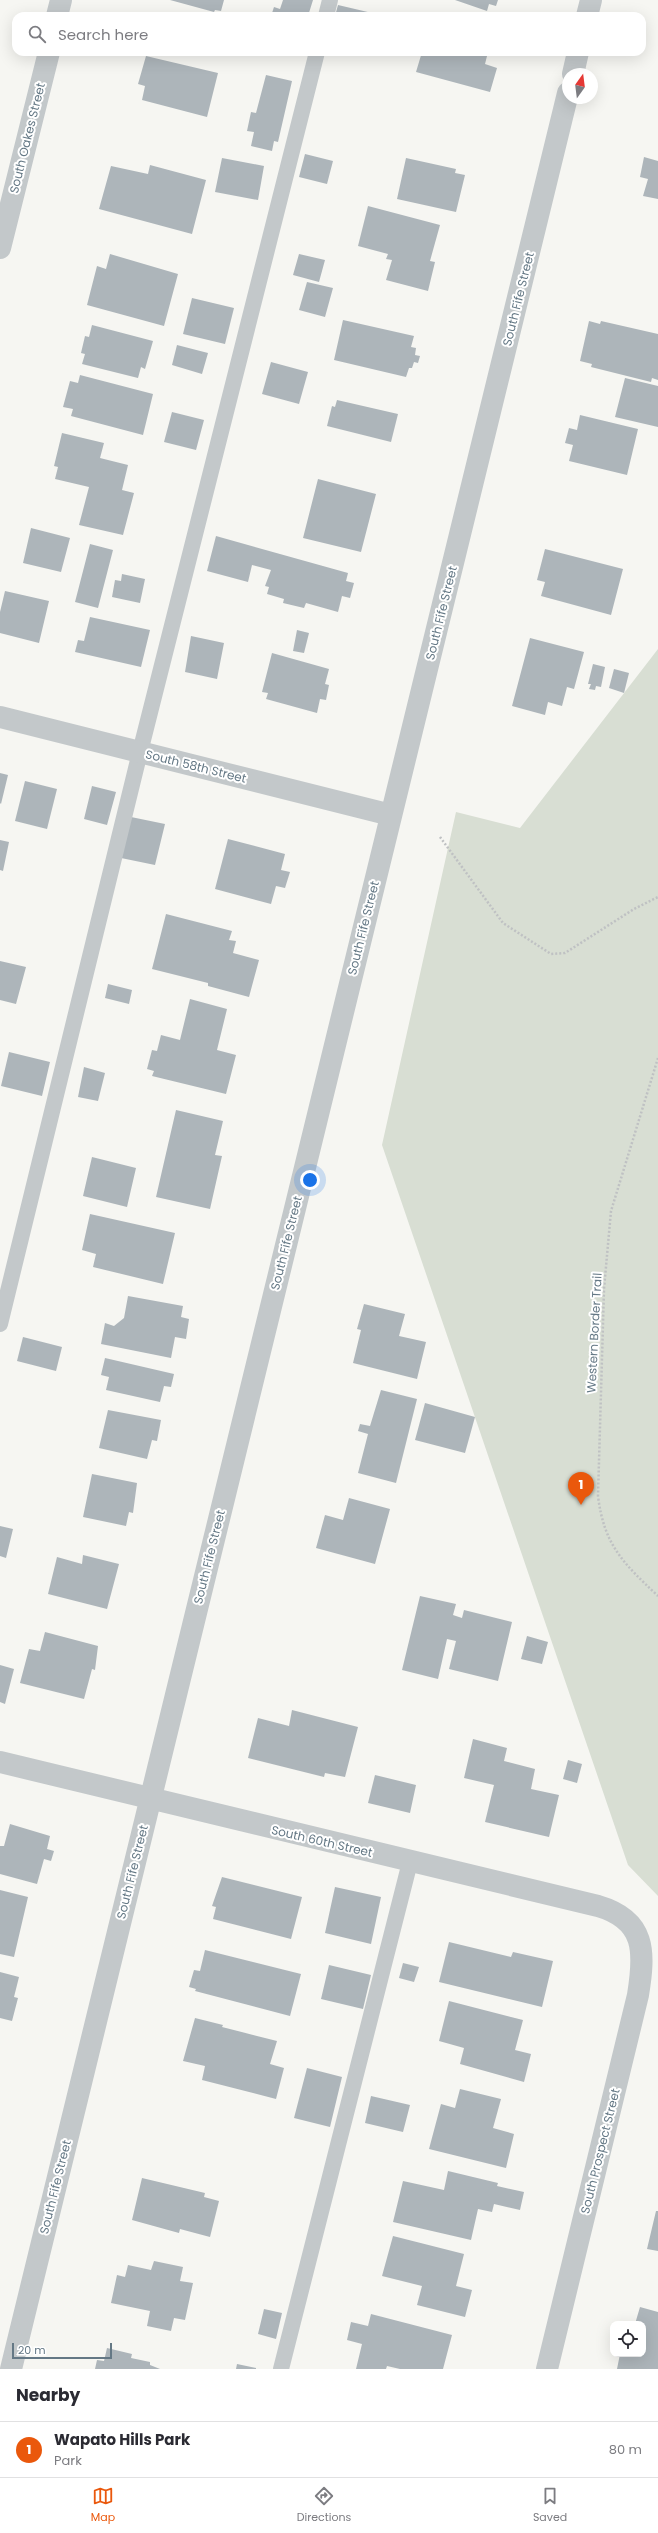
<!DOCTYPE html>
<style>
body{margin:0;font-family:Poppins,sans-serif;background:#f2f2f3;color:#2b2b33}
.controls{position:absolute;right:12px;bottom:12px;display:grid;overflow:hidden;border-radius:8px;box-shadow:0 4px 16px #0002}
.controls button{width:36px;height:36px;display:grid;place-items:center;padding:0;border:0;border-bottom:1px solid #e1e1e2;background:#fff;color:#2b2b33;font:20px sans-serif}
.compass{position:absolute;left:562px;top:68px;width:36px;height:36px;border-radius:50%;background:#fff;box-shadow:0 4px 16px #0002;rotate:14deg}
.scale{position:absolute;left:12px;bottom:10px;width:100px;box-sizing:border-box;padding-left:4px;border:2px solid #647885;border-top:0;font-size:11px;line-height:14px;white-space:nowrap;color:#647885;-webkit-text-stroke:3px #fff;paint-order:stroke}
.you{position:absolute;left:310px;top:1180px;width:14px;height:14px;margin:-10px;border:3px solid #fff;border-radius:50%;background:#1a73e8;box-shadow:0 0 0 6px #1a73e833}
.badge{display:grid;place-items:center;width:26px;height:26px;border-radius:50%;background:#ea580c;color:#fff;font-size:13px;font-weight:700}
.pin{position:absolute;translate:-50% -33px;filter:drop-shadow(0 1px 2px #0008)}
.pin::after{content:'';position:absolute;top:21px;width:14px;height:12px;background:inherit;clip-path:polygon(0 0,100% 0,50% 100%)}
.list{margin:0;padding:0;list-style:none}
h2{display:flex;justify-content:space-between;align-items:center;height:52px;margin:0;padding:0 16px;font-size:17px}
h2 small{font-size:13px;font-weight:400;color:#7c7c81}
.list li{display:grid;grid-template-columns:26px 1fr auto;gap:12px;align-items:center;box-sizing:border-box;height:56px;padding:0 16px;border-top:1px solid #e1e1e2}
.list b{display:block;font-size:15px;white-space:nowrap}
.list p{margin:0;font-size:13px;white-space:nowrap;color:#7c7c81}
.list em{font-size:13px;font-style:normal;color:#7c7c81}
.icon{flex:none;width:22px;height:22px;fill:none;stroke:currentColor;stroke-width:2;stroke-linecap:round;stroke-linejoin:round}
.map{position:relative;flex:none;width:658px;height:2369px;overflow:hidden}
.search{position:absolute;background:#fff;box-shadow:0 4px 16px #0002;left:12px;right:12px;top:12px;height:44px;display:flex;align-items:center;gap:10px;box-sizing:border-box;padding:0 14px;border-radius:12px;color:#7c7c81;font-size:15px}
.sheet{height:108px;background:#fff}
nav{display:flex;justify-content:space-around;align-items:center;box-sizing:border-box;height:56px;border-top:1px solid #e1e1e2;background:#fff;font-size:11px;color:#7c7c81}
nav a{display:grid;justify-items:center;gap:2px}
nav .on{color:#ea580c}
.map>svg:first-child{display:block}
</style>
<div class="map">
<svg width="658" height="2369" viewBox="0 0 658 2369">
<rect width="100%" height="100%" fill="#f6f6f2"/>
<path fill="#d8ded3" d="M658,649V1896L628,1865L382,1145L456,812L520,828Z"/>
<path fill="#adb5ba" d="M170,0H224L221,11L215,10L214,12Z
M283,0H313L308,16H271L274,7L280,9Z
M455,0H498L496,6L489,4L487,11Z
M338,5L372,13L371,16H335Z
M422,52H488L485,64L497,68L490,92L416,72Z
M146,56L218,73L207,117L142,100L145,86L138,84Z
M266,75L292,81L278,142L274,141L272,151L251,146L254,132L247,131L251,112L256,113Z
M305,154L333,161L327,184L299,177Z
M644,157L658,161V199L643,196L648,179L640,177Z
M222,158L264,166L258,200L215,192Z
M406,158L456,169L455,173L465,175L456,212L397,199Z
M150,165L206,180L192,234L99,209L111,166L148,174Z
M368,206L440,225L430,261L435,262L428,291L386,280L392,260L386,259L388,254L358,246Z
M110,254L178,274L164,326L87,305L97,266L106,269Z
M299,254L325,260L319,282L293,275Z
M307,282L333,288L325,317L299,310Z
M192,298L234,308L225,344L183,334Z
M343,320L414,336L411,347L416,348L415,355L420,356L418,363L414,362L412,368H409L406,377L334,360Z
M589,321L600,324L601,321L658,334V380L652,378L651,382L591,367L592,364L580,361Z
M92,325L153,341L145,369L141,367L138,378L82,364L85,354L81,353L85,336L89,337Z
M177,345L208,353L202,374L172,365Z
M271,362L308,372L299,404L262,394Z
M80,375L153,394L143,435L71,416L73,409L63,407L70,381L78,383Z
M625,378L658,386V427L615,417Z
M337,400L398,414L391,442L327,426L332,406L335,407Z
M172,412L204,420L196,450L164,442Z
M580,415L638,429L627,475L569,461L573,445L565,443L569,428L577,430Z
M62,433L104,443L100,458L128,465L122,490L134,493L123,535L79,525L89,487L55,479L58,467L54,466Z
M318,479L376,494L361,552L303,538Z
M31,528L70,538L61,572L23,563Z
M216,536L348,573L346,581L354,583L350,598L342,596L338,612L306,603L304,608L283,603L284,599L267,594L269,587L265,586L271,570L252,565L248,582L207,571Z
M90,544L113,550L98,608L75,602Z
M545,549L623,569L611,615L541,596L545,582L537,580Z
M122,574L145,579L140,603L112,597L115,580L121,581Z
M5,591L49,601L39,643L0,633V612Z
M90,617L150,630L141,667L75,652L78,640L84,641Z
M297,630L309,633L304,653L293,651Z
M191,636L224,643L217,679L185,672Z
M530,638L584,652L574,689L567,687L562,706L548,702L545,715L512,706Z
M272,653L329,669L325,684L329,685L326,700L320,699L317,713L266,699L268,693L262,692Z
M593,664L605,667L601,687L596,686L595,690L589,689L591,684H588Z
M614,669L629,673L624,693L609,688Z
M0,773L8,775L1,804L0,803Z
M25,781L57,789L47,829L15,821Z
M92,786L116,792L107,825L84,819Z
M131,817L165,824L155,865L121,858Z
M228,839L285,854L281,870L290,872L285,888L276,886L271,904L215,889Z
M0,840L9,842L3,871L0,870Z
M166,914L232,931L229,940L236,941L233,953L259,960L249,997L208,986V983L152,969Z
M0,961L26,967L16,1004L0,1000Z
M108,984L132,990L129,1004L105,998Z
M190,999L227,1009L217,1050L236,1055L226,1094L152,1076L154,1071L147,1069L152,1050L157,1051L161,1035L180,1040Z
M9,1052L50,1062L42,1096L1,1086Z
M84,1067L105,1073L98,1101L78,1097Z
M176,1110L223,1121L215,1155L222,1156L210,1209L156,1197Z
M92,1157L136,1168L127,1207L83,1196Z
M90,1214L175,1233L163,1284L93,1267L96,1254L82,1250Z
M128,1296L183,1306L181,1317L189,1319L186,1339L175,1337L171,1358L101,1344L105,1323L114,1326L124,1318Z
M364,1304L405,1314L399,1336L426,1342L417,1379L353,1363L361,1330L357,1329Z
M23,1337L62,1347L56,1371L17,1361Z
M105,1358L174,1374L171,1387L164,1386L160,1402L106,1390L109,1377L101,1375Z
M381,1390L417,1399L396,1483L358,1473L368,1434L358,1431L360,1424L370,1426Z
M425,1403L475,1417L465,1453L415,1440Z
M108,1410L161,1420L157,1441L152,1440L147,1459L99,1448Z
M92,1474L137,1483L133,1513L129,1512L126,1526L83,1517Z
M349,1498L390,1509L375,1564L316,1548L325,1515L343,1520Z
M0,1526L13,1529L6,1558L0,1556Z
M83,1555L119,1564L107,1609L48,1594L57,1557L82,1564Z
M420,1596L456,1604L453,1615L462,1618L464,1610L512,1622L498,1681L449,1669L456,1641L447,1639L438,1679L402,1670Z
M45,1632L98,1646L95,1670L92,1669L84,1699L20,1683L29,1649L40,1651Z
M527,1636L548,1642L542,1664L521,1659Z
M0,1665L14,1669L5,1704L0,1702Z
M292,1710L358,1727L345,1777L325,1773L324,1777L248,1758L258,1718L289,1726Z
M473,1739L507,1748L504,1761L535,1769L531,1789L559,1795L549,1837L485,1822L494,1785L464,1778Z
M568,1760L582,1764L577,1783L563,1779Z
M375,1775L416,1785L410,1813L368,1803Z
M10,1824L50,1836L47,1849L54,1851L51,1861L44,1859L37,1884L0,1874V1846H4Z
M222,1877L302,1897L291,1939L213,1919L216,1907L212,1906Z
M335,1887L381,1897L371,1944L325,1933Z
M0,1890L28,1897L14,1957L0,1954Z
M449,1942L511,1957L513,1952L553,1961L542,2007L439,1982Z
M205,1950L301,1974L290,2016L195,1991L196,1989L189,1987L194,1970L200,1971Z
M403,1963L419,1967L414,1982L399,1978Z
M329,1965L371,1975L363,2009L321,1999Z
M0,1972L19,1977L14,1997L18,1998L12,2021L0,2018Z
M449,2001L523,2020L515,2050L531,2054L524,2082L460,2064L464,2048L439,2041Z
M195,2018L223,2025L222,2027L277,2041L270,2064L284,2068L276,2099L202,2080L205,2066L183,2061Z
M307,2068L342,2077L330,2127L294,2118Z
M460,2089L501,2099L493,2128L514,2134L506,2168L429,2149L441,2104L455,2108Z
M371,2096L410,2105L403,2132L365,2123Z
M448,2171L498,2183L497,2186L524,2192L520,2210L494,2204L492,2212L478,2209L471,2240L393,2222L403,2181L444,2190Z
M142,2178L205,2193L204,2197L219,2201L210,2237L180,2229L179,2233L132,2220Z
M656,2211H658V2251L647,2249Z
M393,2236L464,2254L456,2286L472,2290L465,2317L417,2305L422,2286L382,2276Z
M154,2261L183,2267L180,2281L193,2283L185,2320L174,2318L171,2331L147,2326L150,2311L111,2303L117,2275L125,2277L128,2265L151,2270Z
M640,2307L658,2312V2369H617L620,2354H643V2324H635Z
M264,2309L282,2313L276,2339L258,2334Z
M371,2314L452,2335L443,2369H400L387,2366L386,2369H356L362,2344L347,2340L351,2322L368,2326Z
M107,2348L132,2354L131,2358L150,2362V2365L160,2369H95L97,2360L104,2361Z
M237,2364L256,2368V2369H236Z"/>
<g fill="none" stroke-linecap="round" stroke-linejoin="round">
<path stroke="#bfc1c3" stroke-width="2.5" stroke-dasharray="2 2" stroke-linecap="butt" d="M440,837L503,923L551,954L565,953L634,909L658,897
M658,1058L611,1211L604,1289L598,1496C604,1545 623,1563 658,1596"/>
<path stroke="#c3c8ca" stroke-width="16" d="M326,16L330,0
M0,1324L140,752L317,52
M281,2369L410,1862"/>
<path stroke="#c3c8ca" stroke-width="22" d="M587,16L591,0
M573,74L578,52
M0,717L391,815
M0,1762L598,1906C646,1920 645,1952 638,1995L547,2369
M11,2369L568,93"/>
<path stroke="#c3c8ca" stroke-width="22" d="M57,16L61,0
M0,248L49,52"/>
</g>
<g text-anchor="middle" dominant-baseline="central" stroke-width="4" stroke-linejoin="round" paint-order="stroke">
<g font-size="12" fill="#647885" stroke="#fff">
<text transform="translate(27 138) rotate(-76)">South Oakes Street</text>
<text transform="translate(518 299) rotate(-76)">South Fife Street</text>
<text transform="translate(441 613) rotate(-76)">South Fife Street</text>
<text transform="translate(196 766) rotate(14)">South 58th Street</text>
<text transform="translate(363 928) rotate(-76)">South Fife Street</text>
<text transform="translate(286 1243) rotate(-76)">South Fife Street</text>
<text transform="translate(594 1333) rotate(-87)">Western Border Trail</text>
<text transform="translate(209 1557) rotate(-76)">South Fife Street</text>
<text transform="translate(322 1841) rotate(13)">South 60th Street</text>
<text transform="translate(132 1872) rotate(-76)">South Fife Street</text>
<text transform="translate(600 2151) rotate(-76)">South Prospect Street</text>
<text transform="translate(55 2187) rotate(-76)">South Fife Street</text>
</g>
</g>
</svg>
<div class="controls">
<button><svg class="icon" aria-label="locate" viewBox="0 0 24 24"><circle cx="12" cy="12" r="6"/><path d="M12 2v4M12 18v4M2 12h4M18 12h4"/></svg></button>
</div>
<svg class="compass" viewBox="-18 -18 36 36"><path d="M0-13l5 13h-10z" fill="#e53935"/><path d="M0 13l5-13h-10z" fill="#7c7c81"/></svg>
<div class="scale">20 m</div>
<div class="you"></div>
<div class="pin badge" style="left:581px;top:1505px">1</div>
<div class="search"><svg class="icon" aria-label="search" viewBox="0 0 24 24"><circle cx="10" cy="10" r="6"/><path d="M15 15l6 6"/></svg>Search here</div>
</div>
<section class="sheet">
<h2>Nearby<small></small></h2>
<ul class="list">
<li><span class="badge">1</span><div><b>Wapato Hills Park</b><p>Park</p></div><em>80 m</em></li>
</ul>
</section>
<nav>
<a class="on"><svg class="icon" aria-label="map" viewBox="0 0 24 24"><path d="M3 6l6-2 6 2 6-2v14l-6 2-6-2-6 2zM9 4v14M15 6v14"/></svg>Map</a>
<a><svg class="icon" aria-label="directions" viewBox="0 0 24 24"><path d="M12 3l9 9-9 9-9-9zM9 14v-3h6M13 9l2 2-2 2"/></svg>Directions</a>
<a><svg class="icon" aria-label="saved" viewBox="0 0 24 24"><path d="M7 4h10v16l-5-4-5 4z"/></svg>Saved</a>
</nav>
